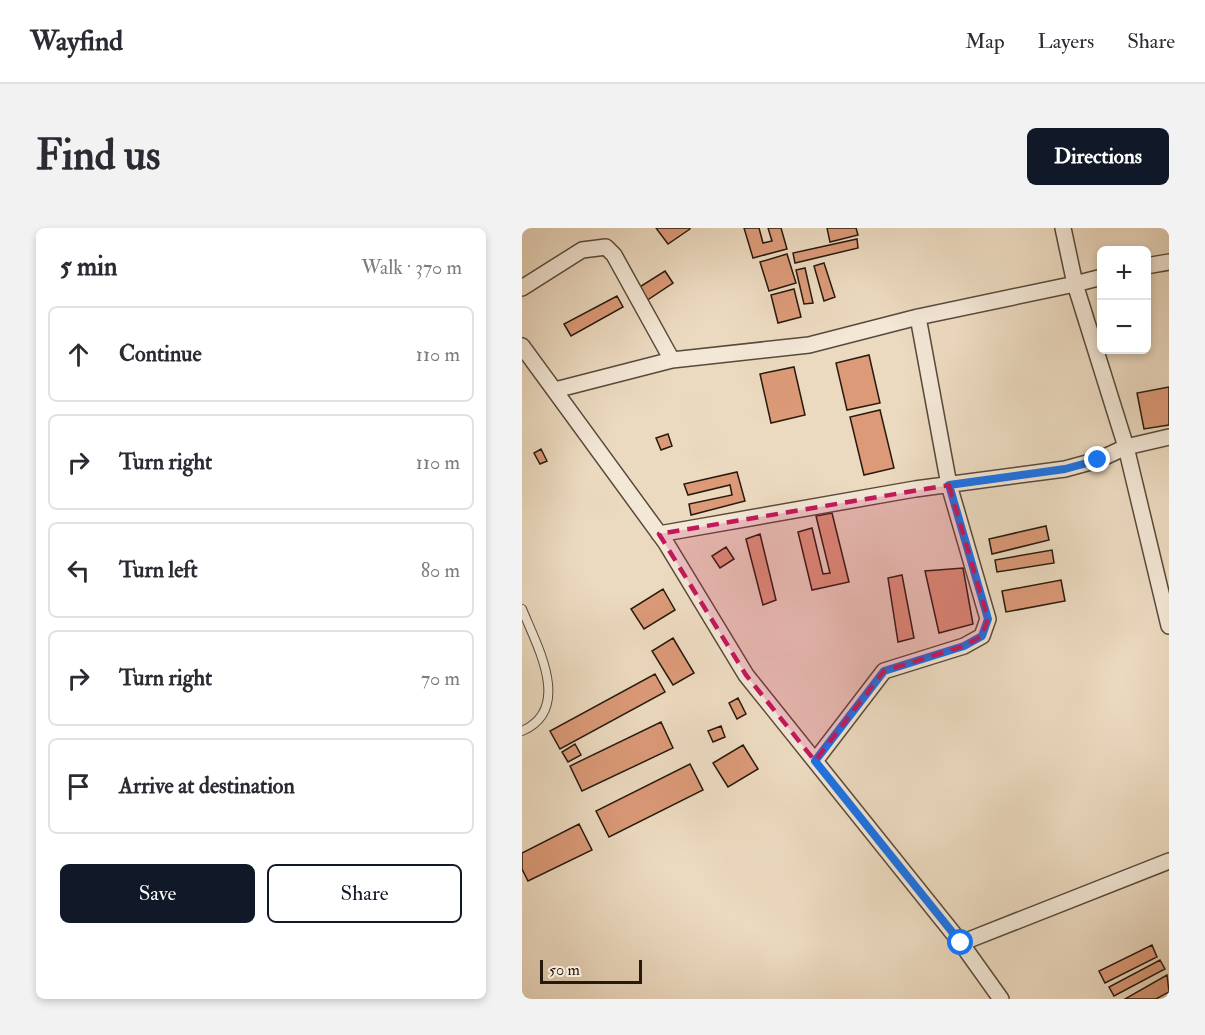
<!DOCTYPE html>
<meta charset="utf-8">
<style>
body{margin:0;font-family:"IM FELL Double Pica",serif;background:#f2f2f3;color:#2b2b33}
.controls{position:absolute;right:18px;top:18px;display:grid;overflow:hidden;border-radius:9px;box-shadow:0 3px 9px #0003}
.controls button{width:54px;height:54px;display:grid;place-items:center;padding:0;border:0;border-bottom:2px solid #e1e1e2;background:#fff;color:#2b2b33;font:30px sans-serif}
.scale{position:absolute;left:18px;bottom:15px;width:102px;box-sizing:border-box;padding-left:6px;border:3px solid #271a0d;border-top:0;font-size:16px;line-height:21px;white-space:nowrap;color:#271a0d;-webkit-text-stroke:4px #f3e7d6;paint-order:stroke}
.stop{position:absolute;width:18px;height:18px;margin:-14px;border:4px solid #1a73e8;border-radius:50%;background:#fff}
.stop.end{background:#1a73e8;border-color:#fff;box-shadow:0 2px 6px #0008}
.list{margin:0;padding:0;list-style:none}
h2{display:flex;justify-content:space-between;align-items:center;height:78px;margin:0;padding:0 24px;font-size:26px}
h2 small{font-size:20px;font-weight:400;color:#7c7c81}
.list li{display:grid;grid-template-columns:39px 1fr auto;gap:18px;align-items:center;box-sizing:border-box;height:96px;margin:0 12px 12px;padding:0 12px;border:2px solid #e1e1e2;border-radius:9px}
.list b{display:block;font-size:22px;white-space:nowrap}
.list em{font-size:20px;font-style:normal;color:#7c7c81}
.actions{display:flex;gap:12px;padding:18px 24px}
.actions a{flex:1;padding:14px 0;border:2px solid #111827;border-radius:9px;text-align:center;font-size:21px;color:#111827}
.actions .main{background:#111827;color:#fff}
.icon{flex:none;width:33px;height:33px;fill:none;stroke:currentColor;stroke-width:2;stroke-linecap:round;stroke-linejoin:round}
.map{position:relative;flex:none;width:647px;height:771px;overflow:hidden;border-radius:9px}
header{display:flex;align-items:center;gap:36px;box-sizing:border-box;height:84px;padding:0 30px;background:#fff;border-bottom:2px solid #e1e1e2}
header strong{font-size:28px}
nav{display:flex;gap:33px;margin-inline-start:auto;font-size:21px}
.intro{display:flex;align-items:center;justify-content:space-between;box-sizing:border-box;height:144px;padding:0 36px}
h1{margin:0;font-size:42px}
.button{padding:15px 27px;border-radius:9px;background:#111827;color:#fff;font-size:21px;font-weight:700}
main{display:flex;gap:36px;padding:0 36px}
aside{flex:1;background:#fff;border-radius:9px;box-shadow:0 3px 9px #0003}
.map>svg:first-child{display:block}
</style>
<header>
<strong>Wayfind</strong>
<nav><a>Map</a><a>Layers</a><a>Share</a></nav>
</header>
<div class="intro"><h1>Find us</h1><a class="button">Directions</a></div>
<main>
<aside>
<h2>5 min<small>Walk · 370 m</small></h2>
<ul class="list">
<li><svg class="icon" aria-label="ahead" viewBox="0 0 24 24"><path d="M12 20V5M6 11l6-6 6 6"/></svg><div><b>Continue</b></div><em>110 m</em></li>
<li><svg class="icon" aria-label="right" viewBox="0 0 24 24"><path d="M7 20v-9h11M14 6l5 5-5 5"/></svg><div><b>Turn right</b></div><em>110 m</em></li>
<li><svg class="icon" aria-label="left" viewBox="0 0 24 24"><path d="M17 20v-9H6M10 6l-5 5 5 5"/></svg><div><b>Turn left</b></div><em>80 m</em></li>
<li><svg class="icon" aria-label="right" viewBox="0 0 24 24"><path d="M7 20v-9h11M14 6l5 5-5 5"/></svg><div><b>Turn right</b></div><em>70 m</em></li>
<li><svg class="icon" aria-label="arrive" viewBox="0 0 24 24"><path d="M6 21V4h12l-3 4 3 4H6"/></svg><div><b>Arrive at destination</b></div></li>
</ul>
<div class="actions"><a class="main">Save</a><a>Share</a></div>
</aside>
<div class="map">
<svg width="647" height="771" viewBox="0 0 647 771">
<rect width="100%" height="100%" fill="#ecdac0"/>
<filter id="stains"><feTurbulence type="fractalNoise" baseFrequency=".00333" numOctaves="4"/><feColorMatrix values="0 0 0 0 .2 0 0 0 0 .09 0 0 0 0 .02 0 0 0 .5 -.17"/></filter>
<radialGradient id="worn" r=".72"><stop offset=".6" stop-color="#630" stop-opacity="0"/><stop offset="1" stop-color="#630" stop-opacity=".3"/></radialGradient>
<path fill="#dc9a78" stroke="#271a0d" stroke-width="1.5" d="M134,0H167L168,1L146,16Z
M222,0H237L241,15L250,13L246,0H259L265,21L231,30Z
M305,0H334L336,7L308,14Z
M335,11L336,20L273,35L271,25Z
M265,26L274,55L247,63L238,34Z
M302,35L313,69L302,73L292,38Z
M283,40L291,75L282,76L274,42Z
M143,43L151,55L124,73L116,60Z
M272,61L279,89L256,95L249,67Z
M95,68L101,79L49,108L42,96Z
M347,127L358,175L325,182L314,135Z
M272,139L283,187L249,195L238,146Z
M647,159V197L622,201L615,165Z
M358,182L372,240L342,247L328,189Z
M146,206L150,218L139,222L134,210Z
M19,221L25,233L18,236L12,225Z
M215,244L223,273L169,287L167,276L210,267L208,257L166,267L162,256Z
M310,285L327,354L290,362L276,304L290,300L301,346L308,345L294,288Z
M524,298L527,312L470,326L467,311Z
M238,306L254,372L241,377L224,311Z
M204,319L212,331L198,340L190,328Z
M530,322L532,335L475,344L473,332Z
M441,340L451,396L417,405L403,343Z
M380,347L392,410L376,414L366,350Z
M539,352L543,373L484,384L480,363Z
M141,361L153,382L122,401L109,381Z
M151,410L172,445L151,457L130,423Z
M133,446L143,464L38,521L28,503Z
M216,470L224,486L215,491L207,475Z
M139,494L151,520L60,563L48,538Z
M199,498L203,509L191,514L186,503Z
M53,516L59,527L46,534L40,524Z
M221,517L236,541L206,559L191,535Z
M168,536L181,562L87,609L74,583Z
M57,596L70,622L6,653L0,641V625Z
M630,717L635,729L583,755L577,743Z
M638,732L643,741L592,768L587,759Z
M645,747L647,764L634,771H603Z"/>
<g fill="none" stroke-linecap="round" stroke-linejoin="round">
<defs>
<path id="service" d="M0,381C15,418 51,481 0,503"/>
<path id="minor" d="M624,38L647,34
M580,49L553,56L604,219L647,398
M0,60L60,22L84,19L92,27L150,132
M0,118L144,315L224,447L439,715L479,771
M33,162L150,132L287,117L396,89L553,56L541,0
M137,306L393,261L543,241L576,232L604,219L647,209
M293,533L362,443L442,418L460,408L466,391L427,257L396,89
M439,715L647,633"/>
</defs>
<use href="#service" stroke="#584a3a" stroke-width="10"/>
<use href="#minor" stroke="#584a3a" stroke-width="18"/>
<use href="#service" stroke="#f3e7d6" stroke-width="8"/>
<use href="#minor" stroke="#f3e7d6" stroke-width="15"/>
</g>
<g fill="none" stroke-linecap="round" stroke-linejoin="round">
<path stroke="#1a73e8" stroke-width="8" d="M439,715L293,533L362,443L442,418L460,408L466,391L427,257L543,241L576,232"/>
</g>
<path fill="#c2185b" fill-opacity="0.2" stroke="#c2185b" stroke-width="4.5" stroke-dasharray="12 8" stroke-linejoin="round" d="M427,257L466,391L460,408L442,418L362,443L293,533L224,447L137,306Z"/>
<rect width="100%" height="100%" filter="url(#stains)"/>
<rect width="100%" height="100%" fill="url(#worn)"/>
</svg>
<div class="controls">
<button>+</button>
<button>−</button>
</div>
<div class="scale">50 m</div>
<div class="stop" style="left:439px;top:715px"></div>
<div class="stop end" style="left:576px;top:232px"></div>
</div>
</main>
